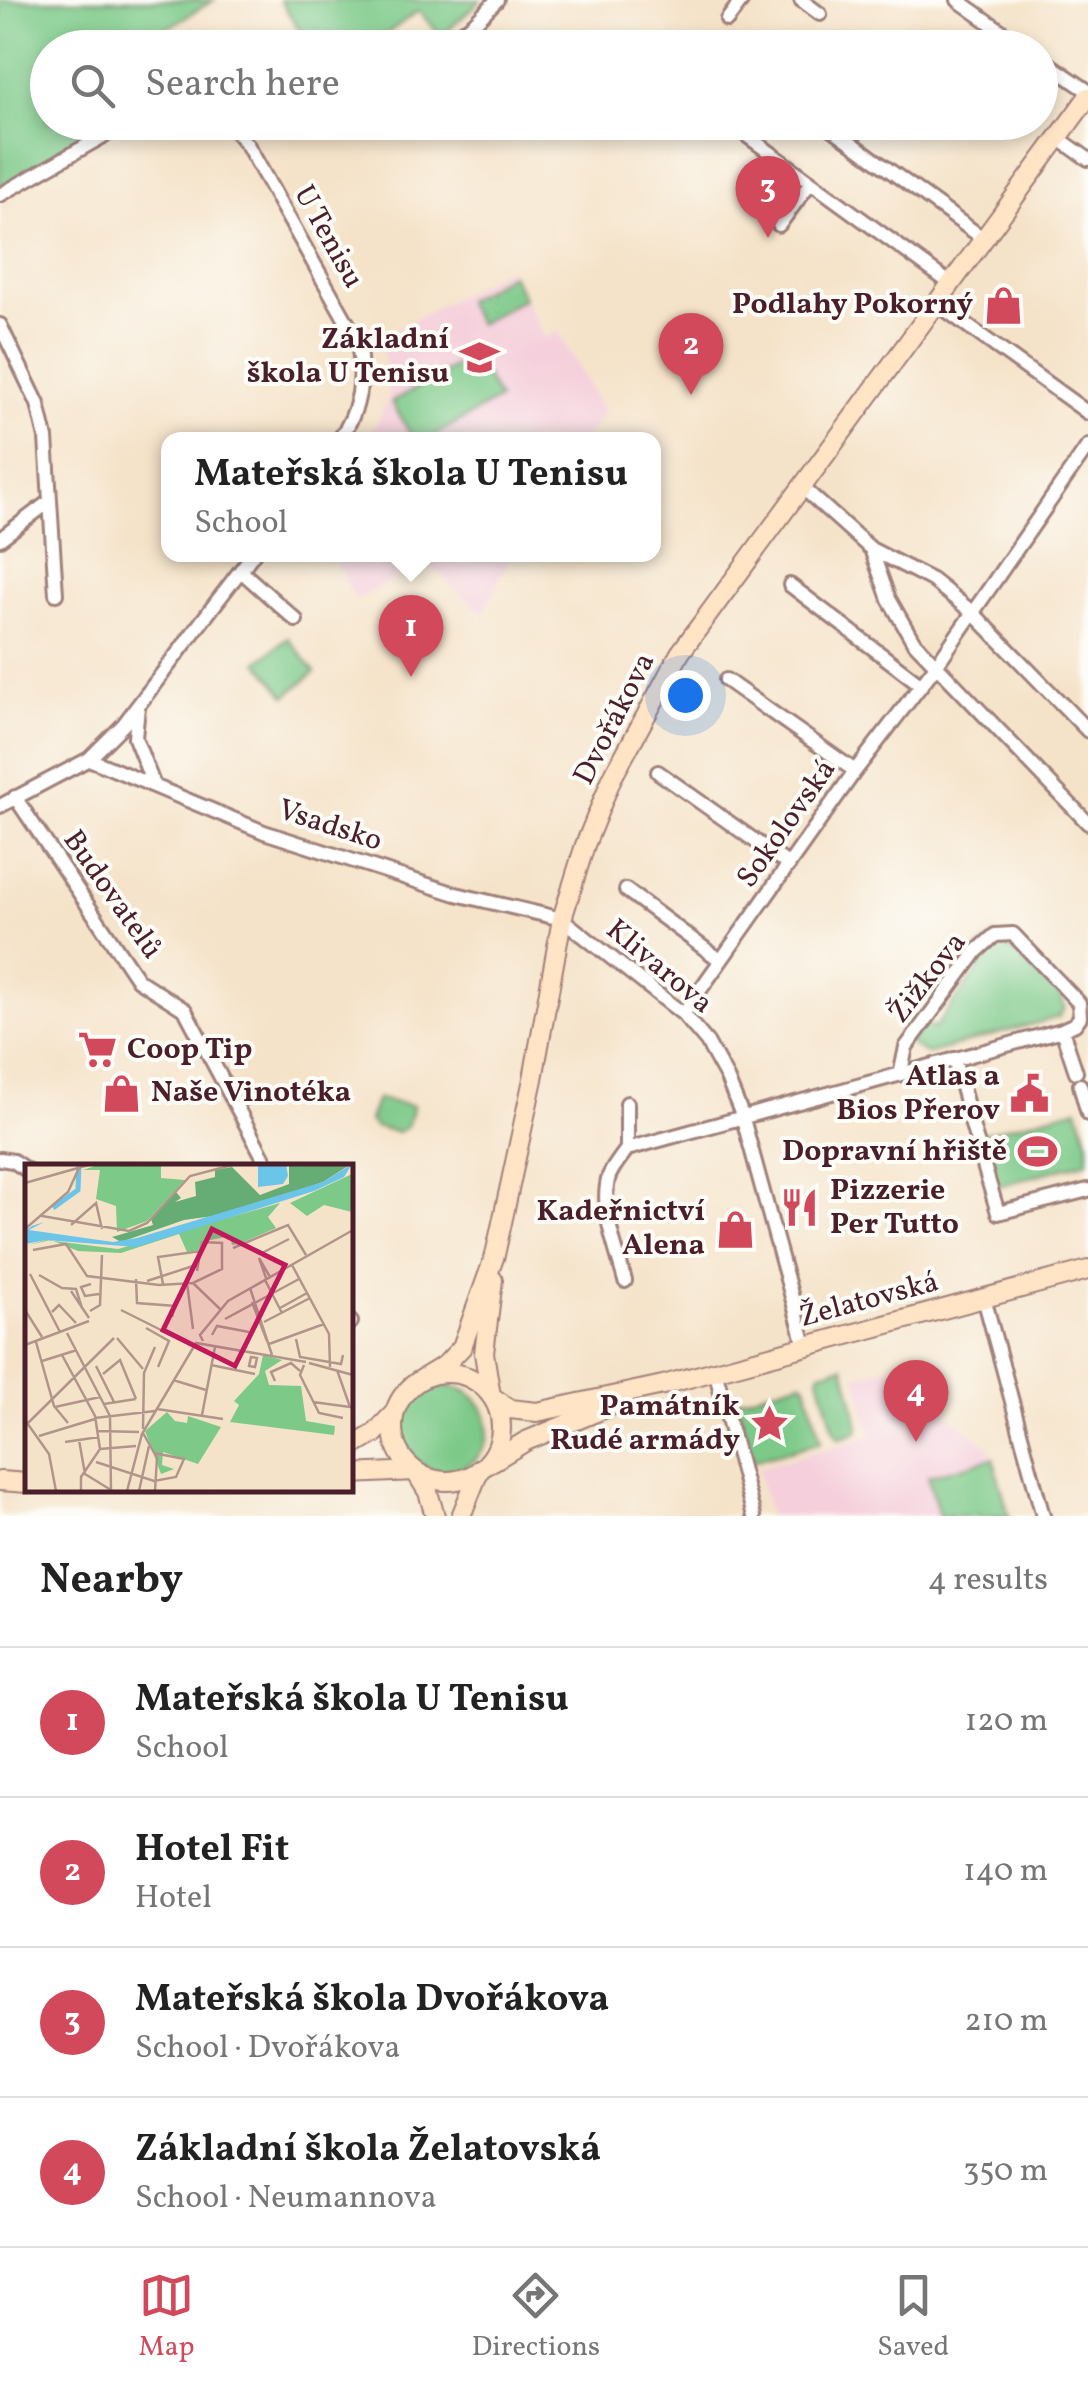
<!DOCTYPE html>
<meta charset="utf-8">
<style>
body{margin:0;font-family:Vollkorn,serif;background:#f2f2f2;color:#222}
.you{position:absolute;left:685px;top:695px;width:35px;height:35px;margin:-25px;border:8px solid #fff;border-radius:50%;background:#1a73e8;box-shadow:0 0 0 15px #1a73e833}
.badge{display:grid;place-items:center;width:65px;height:65px;border-radius:50%;background:#d1495b;color:#fff;font-size:32px;font-weight:700}
.pin{position:absolute;translate:-50% -82px;filter:drop-shadow(0 2px 5px #0008)}
.pin::after{content:'';position:absolute;top:52px;width:35px;height:30px;background:inherit;clip-path:polygon(0 0,100% 0,50% 100%)}
.popup{position:absolute;left:161px;top:432px;width:500px;height:130px;box-sizing:border-box;display:grid;place-content:center;border-radius:20px;background:#fff;filter:drop-shadow(0 2px 8px #0005);font-size:32px;white-space:nowrap;color:#767676}
.popup b{font-size:38px;color:#222}
.popup::after{content:'';position:absolute;left:50%;top:100%;margin-left:-20px;border:20px solid transparent;border-top-color:#fff}
.list{margin:0;padding:0;list-style:none}
h2{display:flex;justify-content:space-between;align-items:center;height:130px;margin:0;padding:0 40px;font-size:42px}
h2 small{font-size:32px;font-weight:400;color:#767676}
.list li{display:grid;grid-template-columns:65px 1fr auto;gap:30px;align-items:center;box-sizing:border-box;height:150px;padding:0 40px;border-top:2px solid #e0e0e0}
.list b{display:block;font-size:38px;white-space:nowrap}
.list p{margin:0;font-size:32px;white-space:nowrap;color:#767676}
.list em{font-size:32px;font-style:normal;color:#767676}
.icon{flex:none;width:55px;height:55px;fill:none;stroke:currentColor;stroke-width:2;stroke-linecap:round;stroke-linejoin:round}
.map{position:relative;flex:none;width:1088px;height:1516px;overflow:hidden}
.search{position:absolute;background:#fff;box-shadow:0 5px 15px #0003;left:30px;right:30px;top:30px;height:110px;display:flex;align-items:center;gap:25px;box-sizing:border-box;padding:0 35px;border-radius:55px;color:#767676;font-size:38px}
.sheet{height:730px;background:#fff}
nav{display:flex;justify-content:space-around;align-items:center;box-sizing:border-box;height:140px;border-top:2px solid #e0e0e0;background:#fff;font-size:28px;color:#767676}
nav a{display:grid;justify-items:center;gap:5px}
nav .on{color:#d1495b}
.map>svg:first-child{display:block}
</style>
<div class="map">
<svg width="1088" height="1516" viewBox="0 0 1088 1516">
<rect width="100%" height="100%" fill="#fdfcf7"/>
<filter id="ink" filterUnits="userSpaceOnUse"><feTurbulence type="fractalNoise" baseFrequency=".01" numOctaves="2"/><feDisplacementMap in="SourceGraphic" scale="20" xChannelSelector="R" yChannelSelector="G"/><feConvolveMatrix kernelMatrix="1 2 1 2 8 2 1 2 1" color-interpolation-filters="sRGB"/></filter>
<filter id="wash" filterUnits="userSpaceOnUse"><feTurbulence type="fractalNoise" baseFrequency=".0048" numOctaves="4" result="noise"/><feDisplacementMap in="SourceGraphic" scale="40" xChannelSelector="R" yChannelSelector="G"/><feGaussianBlur stdDeviation="2.25" result="paint"/><feColorMatrix in="noise" values="0 0 0 0 0 0 0 0 0 0 0 0 0 0 0 0 0 1.4 0 .05"/><feComposite in="paint" operator="in"/></filter>
<g filter="url(#wash)">
<rect width="100%" height="100%" fill="#f5e3c9"/>
<path fill="#f5cfdb" d="M508,268L545,338L558,331L604,413L584,439L373,440L371,435L389,398L382,338Z
M331,555H511L483,614L426,562L356,600Z
M890,1366L903,1414L936,1405L990,1448L988,1454L994,1457L1010,1516H770L757,1468L872,1436L856,1376Z"/>
<path fill="#7cc988" stroke="#63745a" stroke-width="2.5" d="M0,0H214L154,36L160,47L48,48V122L110,123L0,187Z
M280,0H481L442,36L418,11L368,47L311,48Z
M511,274L524,298L478,324L465,301Z
M473,356L499,399L428,439H413L392,402Z
M288,638L315,672L286,696L258,662Z
M995,935L1060,995L1065,1007L1059,1017L926,1054L909,1043L924,1022L934,1029L988,957L977,951Z
M377,1099L413,1106L407,1127L398,1132L374,1127L369,1120Z
M1078,1108L1088,1143V1161L995,1187L981,1134Z
M844,1366L859,1426L857,1432L840,1439L835,1433L819,1377L821,1372Z
M802,1381L806,1385L821,1442L752,1461L736,1400Z
M402 1429a43 43 0 1 1 86 0a43 43 0 1 1-86 0Z
M993,1458L1009,1516H939L928,1476Z"/>
</g>
<g filter="url(#ink)">
<g fill="none" stroke-linecap="round" stroke-linejoin="round">
<defs>
<path id="street" d="M801,0L820,14
M958,0L1025,48
M727,20L742,0
M440,48L473,24L497,0
M707,48L708,46
M1040,58L1088,91
M229,122L248,146L358,342C364,379 361,409 339,440
M728,122L951,284
M823,122L984,239
M1058,138L1088,159
M0,195L128,122
M779,225L810,183
M936,303L1088,413
M0,325L38,404L46,438L56,594
M803,488L871,549L932,580L972,612L1088,731
M0,539L50,501
M871,549L889,599L913,641L1088,823
M241,571L296,620
M790,585L920,684
M726,680L855,771
M138,707L135,738L154,786
M89,759L264,832L456,894L562,919L683,1014L707,1042L727,1078L742,1115L805,1345
M658,772L789,865
M15,797L138,980L185,1010L268,1166
M0,806L89,759L124,724L253,554
M626,890L720,960
M683,1014L855,771L935,667L1088,446
M1062,1030L1076,1072
M954,1059L966,1102
M1080,1085L1088,1114
M969,1115L998,1213L1088,1190
M627,1149V1103
M0,1159L13,1161L28,1171
M625,1281C617,1250 599,1209 609,1176C613,1167 621,1157 627,1149L1062,1030L1075,1024L1080,1017L1079,1003L1013,934L995,935L977,951L906,1047L901,1071
M984,1298L1043,1516
M350,1321L351,1322
M715,1370L754,1516"/>
<path id="secondary" d="M493,1280L484,1353L491,1396L510,1409L537,1412L663,1385L1088,1270
M393 1427a54 54 0 1 1 108 0a54 54 0 1 1-108 0Z
M422,1379L445,1365L462,1347L495,1255L533,1079L562,919L585,845L612,778L680,653L1088,97
M350,1448L374,1434L395,1412
M350,1474L415,1471L428,1492L435,1516
M0,1481L28,1483
M461,1516L480,1469L526,1441L613,1405"/>
</defs>
<use href="#street" stroke="#a0817a" stroke-width="18"/>
<use href="#secondary" stroke="#a0817a" stroke-width="22"/>
<use href="#street" stroke="#fff" stroke-width="12"/>
<use href="#secondary" stroke="#ffe4c6" stroke-width="18"/>
</g>
</g>
<defs>
<symbol id="shop-bare" viewBox="-9 -9 18 18"><path d="M-5-2.5h2.3a2.7 3.5 0 0 1 5.4 0H5L5.5 6h-11ZM-1.5-2.5h3a1.5 2.3 0 0 0-3 0Z" fill="#d1495b" stroke="#fdfcf7" stroke-width="2.5" paint-order="stroke"/></symbol>
<symbol id="school-bare" viewBox="-9 -9 18 18"><path d="M0-5L7-2L0 1L-7-2ZM-4 1L0 2.5L4 1V4Q0 6-4 4Z" fill="#d1495b" stroke="#fdfcf7" stroke-width="2.5" paint-order="stroke"/></symbol>
<symbol id="supermarket-bare" viewBox="-9 -9 18 18"><path d="M-6-5.5h2.5l.6 2H6L4.5 2H-2.5L-4.4-4H-6ZM-1.5 3.2a1.3 1.3 0 1 0 .1 0ZM3 3.2a1.3 1.3 0 1 0 .1 0Z" fill="#d1495b" stroke="#fdfcf7" stroke-width="2.5" paint-order="stroke"/></symbol>
<symbol id="civic-bare" viewBox="-9 -9 18 18"><path d="M-.6-6.5H3V-4.5H.6V-3L4-1V1h2V6H-6V1h2V-1L-.6-3ZM-1.2 2.5V6h2.4V2.5Z" fill="#d1495b" stroke="#fdfcf7" stroke-width="2.5" paint-order="stroke"/></symbol>
<symbol id="stadium-bare" viewBox="-9 -9 18 18"><path d="M0-5a6.5 5 0 1 0 0 10a6.5 5 0 1 0 0-10ZM-3.5-1.8h7v3.6h-7Z" fill="#d1495b" stroke="#fdfcf7" stroke-width="2.5" paint-order="stroke"/></symbol>
<symbol id="restaurant-bare" viewBox="-9 -9 18 18"><path d="M-5-6h1v4h1v-4h1v4h1v-4h1v5L-1.5 .5V6h-2V.5L-5-1ZM5-6V6H3V1.5H1.5Q1.5-4 5-6Z" fill="#d1495b" stroke="#fdfcf7" stroke-width="2.5" paint-order="stroke"/></symbol>
<symbol id="sight-bare" viewBox="-9 -9 18 18"><path d="M0-6L1.8-2.2L6-1.7L2.9 1.2L3.7 5.4L0 3.3L-3.7 5.4L-2.9 1.2L-6-1.7L-1.8-2.2Z" fill="#d1495b" stroke="#fdfcf7" stroke-width="2.5" paint-order="stroke"/></symbol>
</defs>
<g fill-rule="evenodd">
<use href="#shop-bare" x="976" y="278" width="55" height="55"/>
<use href="#school-bare" x="452" y="330" width="55" height="55"/>
<use href="#supermarket-bare" x="70" y="1022" width="55" height="55"/>
<use href="#shop-bare" x="94" y="1066" width="55" height="55"/>
<use href="#civic-bare" x="1002" y="1066" width="55" height="55"/>
<use href="#stadium-bare" x="1010" y="1124" width="55" height="55"/>
<use href="#restaurant-bare" x="772" y="1180" width="55" height="55"/>
<use href="#shop-bare" x="708" y="1202" width="55" height="55"/>
<use href="#sight-bare" x="742" y="1396" width="55" height="55"/>
</g>
<g text-anchor="middle" dominant-baseline="central" stroke-width="8" stroke-linejoin="round" paint-order="stroke">
<g font-size="30" fill="#4a1f2b" stroke="#fdfcf7">
<text transform="translate(328 237) rotate(61)">U Tenisu</text>
<text transform="translate(615 719) rotate(-63)">Dvořákova</text>
<text transform="translate(787 824) rotate(-55)">Sokolovská</text>
<text transform="translate(330 826) rotate(18)">Vsadsko</text>
<text transform="translate(112 895) rotate(55)">Budovatelů</text>
<text transform="translate(659 967) rotate(40)">Klivarova</text>
<text transform="translate(928 978) rotate(-52)">Žižkova</text>
<text transform="translate(869 1300) rotate(-15)">Želatovská</text>
</g>
<g font-size="30" font-weight="bold" fill="#4a1f2b" stroke="#fdfcf7" text-anchor="end">
<text x="973" y="305">Podlahy Pokorný</text>
<text x="449" y="340">Základní<tspan x="449" dy="34">škola U Tenisu</tspan></text>
<text x="127" y="1050" text-anchor="start">Coop Tip</text>
<text x="1000" y="1077">Atlas a<tspan x="1000" dy="34">Bios Přerov</tspan></text>
<text x="151" y="1093" text-anchor="start">Naše Vinotéka</text>
<text x="1007" y="1152">Dopravní hřiště</text>
<text x="830" y="1191" text-anchor="start">Pizzerie<tspan x="830" dy="34">Per Tutto</tspan></text>
<text x="705" y="1212">Kadeřnictví<tspan x="705" dy="34">Alena</tspan></text>
<text x="740" y="1407">Památník<tspan x="740" dy="34">Rudé armády</tspan></text>
</g>
</g>
<g transform="translate(25 1164)">
<rect width="328" height="328" fill="#f5e3c9"/>
<path d="M76,0H136V14L160,16L122,57L92,68L91,42L71,35L75,6H58ZM327,10V48L299,41L282,52L265,39ZM255,39L243,53L251,64L214,80L207,81L205,72L176,78V86L162,88L154,70L96,89L53,87L26,76L3,81L21,76L93,85ZM238,191L257,196L240,207L244,221L276,222L281,257L310,262L309,271L205,258L214,241L209,237L234,210ZM142,248L150,257L162,259L163,252L196,263L173,300L138,288L137,301L149,305L136,310L120,267Z" fill="#7cc988"/>
<path d="M264,0H326L298,18L203,50L159,56L96,78L87,73L128,61L126,55L151,28L156,34L150,38L171,32L170,18L190,13V6L207,3L235,31L264,20Z" fill="#65ad74"/>
<path d="M233,0H261L263,12L258,20L233,23ZM327,0L319,13L289,27L111,83L21,76L0,80V67L7,62L19,58L4,66L88,78L112,74L298,18Z" fill="#6ac5e8"/>
<path fill="none" stroke="#6ac5e8" stroke-width="5" d="M28,44L53,26L54,0"/>
<path fill="none" stroke="#b1958a" stroke-width="2.5" d="M0,19L67,0M17,52L104,67L122,59L165,12L211,0M46,61L71,39L77,65M0,65L43,28L54,4M208,84L263,61L281,91M8,86L41,80L62,112L134,121L168,119L197,105V79L177,78L172,107M235,90L264,75M267,101L304,170L305,203M5,110L35,168M14,111L37,124L51,125L57,144M241,114L234,94L245,113M111,115L112,139L150,142L147,153M240,116L257,149M122,117L174,100M162,119L168,165M168,119L195,145M66,120L56,123L60,132L74,130M138,120L133,93L176,87M225,124L247,191M46,127L64,154M227,138L242,177M255,144L282,129M0,146L17,173M96,146L166,181M65,147L75,141L77,91M27,148L34,141L51,159M200,155L274,115M239,158L285,134M121,164L144,177L133,203M42,169L85,252L86,327M187,171L192,162L224,168M92,174L118,205M271,175L275,193L316,200L318,191M178,177L175,171L203,137L328,66M11,178L29,242L43,259M244,180L299,160M0,181L64,157M37,191L70,252L75,285L56,313V327M226,193L232,194L230,203L224,202ZM17,197L52,186M284,199L328,211M186,201L230,210M279,201L275,211L294,249L318,254M71,202L89,238M78,210L95,196L111,235M148,216L181,226M250,217L246,208L266,199L275,207M288,238L325,243L312,206M79,240L111,235M30,243L75,233M132,245L198,255M177,251L190,183M70,254L130,247M0,256L24,290L31,327M2,260L89,174M118,265L119,209L130,183M73,267L114,268M118,269L132,294L130,327M14,272L70,255M54,276L60,310L86,326M40,278L74,273M75,285L111,282M71,298L129,317L151,313L159,295L129,289M102,327L117,270L171,179L281,198M114,327L124,282"/>
<path fill="#c2185b" fill-opacity="0.15" stroke="#c2185b" stroke-width="5" d="M187,65L260,101L210,202L138,166Z"/>
<rect width="328" height="328" fill="none" stroke="#4a1f2b" stroke-width="5"/>
</g>
</svg>
<div class="you"></div>
<div class="pin badge" style="left:411px;top:677px">1</div>
<div class="popup"><b>Mateřská škola U Tenisu</b>School</div>
<div class="pin badge" style="left:691px;top:395px">2</div>
<div class="pin badge" style="left:768px;top:238px">3</div>
<div class="pin badge" style="left:916px;top:1442px">4</div>
<div class="search"><svg class="icon" aria-label="search" viewBox="0 0 24 24"><circle cx="10" cy="10" r="6"/><path d="M15 15l6 6"/></svg>Search here</div>
</div>
<section class="sheet">
<h2>Nearby<small>4 results</small></h2>
<ul class="list">
<li><span class="badge">1</span><div><b>Mateřská škola U Tenisu</b><p>School</p></div><em>120 m</em></li>
<li><span class="badge">2</span><div><b>Hotel Fit</b><p>Hotel</p></div><em>140 m</em></li>
<li><span class="badge">3</span><div><b>Mateřská škola Dvořákova</b><p>School · Dvořákova</p></div><em>210 m</em></li>
<li><span class="badge">4</span><div><b>Základní škola Želatovská</b><p>School · Neumannova</p></div><em>350 m</em></li>
</ul>
</section>
<nav>
<a class="on"><svg class="icon" aria-label="map" viewBox="0 0 24 24"><path d="M3 6l6-2 6 2 6-2v14l-6 2-6-2-6 2zM9 4v14M15 6v14"/></svg>Map</a>
<a><svg class="icon" aria-label="directions" viewBox="0 0 24 24"><path d="M12 3l9 9-9 9-9-9zM9 14v-3h6M13 9l2 2-2 2"/></svg>Directions</a>
<a><svg class="icon" aria-label="saved" viewBox="0 0 24 24"><path d="M7 4h10v16l-5-4-5 4z"/></svg>Saved</a>
</nav>
